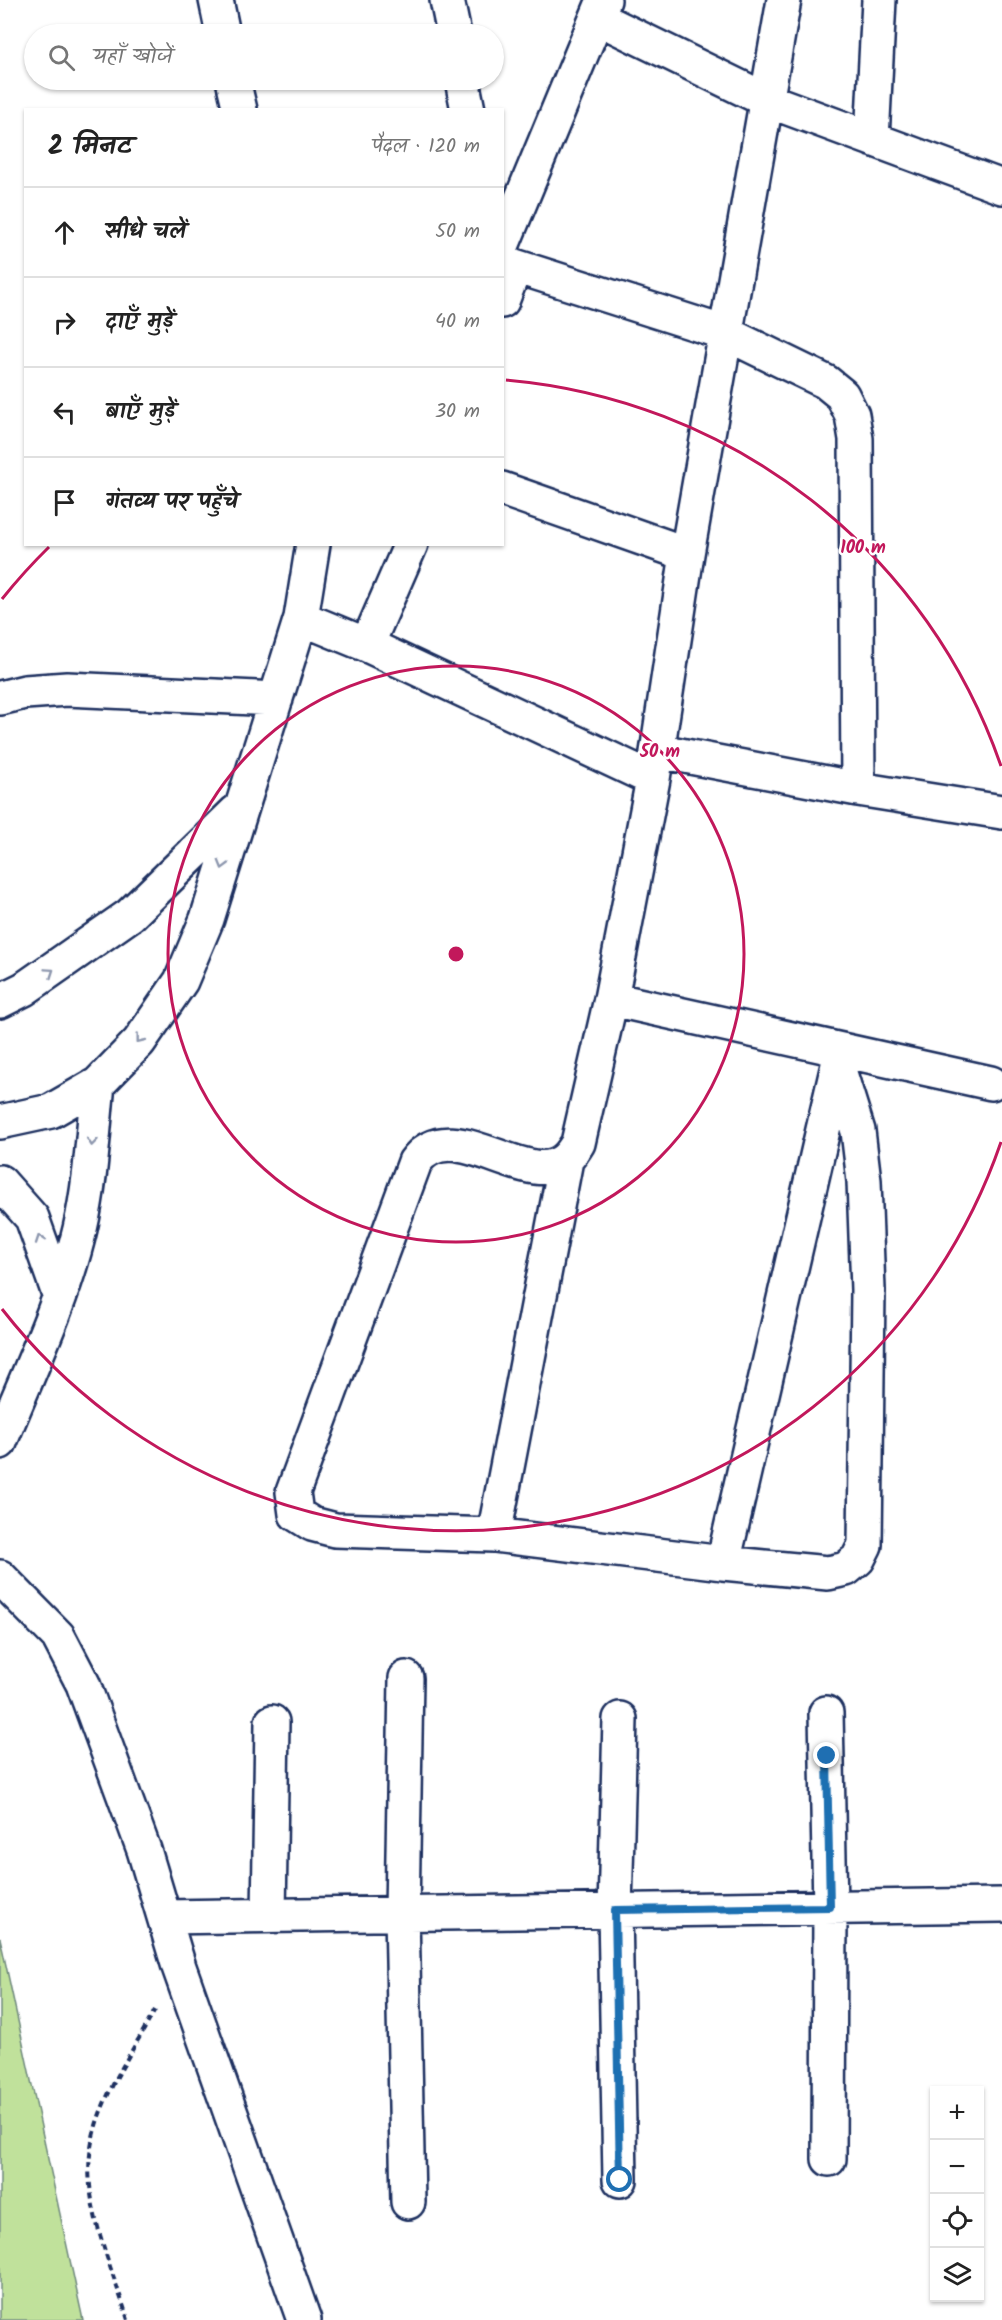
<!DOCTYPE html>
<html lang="hi">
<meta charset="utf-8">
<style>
body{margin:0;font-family:Kalam,"Playpen Sans Deva",sans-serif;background:#f6f6f6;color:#222}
.controls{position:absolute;right:18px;bottom:18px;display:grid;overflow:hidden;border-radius:0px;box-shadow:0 2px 4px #0004}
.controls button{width:54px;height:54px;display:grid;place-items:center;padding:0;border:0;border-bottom:2px solid #e0e0e0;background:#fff;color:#222;font:30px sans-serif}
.stop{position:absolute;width:18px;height:18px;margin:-14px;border:4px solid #1f6fb2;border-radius:50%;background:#fff}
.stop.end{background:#1f6fb2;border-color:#fff;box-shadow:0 2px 6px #0008}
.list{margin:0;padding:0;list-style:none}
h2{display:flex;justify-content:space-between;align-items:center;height:78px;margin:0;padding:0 24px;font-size:26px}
h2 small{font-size:20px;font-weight:400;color:#767676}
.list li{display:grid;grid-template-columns:39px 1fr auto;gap:18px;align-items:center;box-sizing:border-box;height:90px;padding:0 24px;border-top:2px solid #e0e0e0}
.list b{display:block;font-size:22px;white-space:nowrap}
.list em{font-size:20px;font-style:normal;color:#767676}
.icon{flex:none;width:33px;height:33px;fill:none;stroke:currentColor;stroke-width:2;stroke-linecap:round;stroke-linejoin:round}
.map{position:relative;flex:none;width:1002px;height:2320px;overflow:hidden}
.search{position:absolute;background:#fff;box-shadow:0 2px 4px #0004;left:24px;top:24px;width:480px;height:66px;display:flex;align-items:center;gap:15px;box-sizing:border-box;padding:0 21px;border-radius:33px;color:#767676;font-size:22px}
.panel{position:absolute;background:#fff;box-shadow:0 2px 4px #0004;left:24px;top:108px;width:480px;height:438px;border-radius:0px}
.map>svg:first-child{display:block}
</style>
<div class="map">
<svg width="1002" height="2320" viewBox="0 0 1002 2320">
<rect width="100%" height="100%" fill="#fff"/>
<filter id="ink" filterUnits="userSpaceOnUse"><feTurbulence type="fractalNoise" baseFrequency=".0167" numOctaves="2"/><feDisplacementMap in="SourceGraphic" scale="12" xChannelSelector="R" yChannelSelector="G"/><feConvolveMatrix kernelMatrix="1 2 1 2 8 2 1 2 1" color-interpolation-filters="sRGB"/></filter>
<g filter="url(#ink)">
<path fill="#c0e19b" stroke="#6e887c" stroke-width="1.5" d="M0,1938L83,2320H0Z"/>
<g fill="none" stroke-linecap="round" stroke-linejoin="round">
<defs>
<path id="minor" d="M216,0L223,34
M447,0L454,34
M598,18L764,99L1002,187
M233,80L240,110
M462,80L468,110
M872,139L879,0
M502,246L604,0
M502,262L725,333L826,382L842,395L852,415L856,439L858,789
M502,301L515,267
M502,489L687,554L784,0
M301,618L367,645L411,544
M367,645L653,779L687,554
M0,698L25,692L67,689L276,699
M659,751L858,789L1002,812
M653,779L611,999L991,1083
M611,999L578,1143C575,1148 571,1154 567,1158C530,1195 452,1109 415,1162L293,1492L296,1514L312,1524L335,1530L494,1535L723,1563L828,1573L846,1569L858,1559L865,1545L868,1290L864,1181L858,1131L838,1067
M0,1001L24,989L130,915L236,812
M0,1122L51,1111L98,1084L139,1042L181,981L207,919L301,618L313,544
M0,1182L32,1218L59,1294
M0,1442C28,1373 63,1302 80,1229C91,1182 93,1132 98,1084
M494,1535L566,1160
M723,1563L838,1065
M0,1577L58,1636L83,1684L144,1850L179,1967L304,2320
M406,1678L402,1913L408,2202
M826,1713L830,1907L829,2159
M269,1915L272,1722
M164,1917L1002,1905
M620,2180L615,1910L620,1719"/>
</defs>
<use href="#minor" stroke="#1b2f5e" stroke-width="38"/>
<path stroke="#1b2f5e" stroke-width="4" stroke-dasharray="6 4.5" stroke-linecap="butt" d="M128,2320C113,2271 84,2207 90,2155C95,2103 131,2055 155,2010"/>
<use href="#minor" stroke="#fff" stroke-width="33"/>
</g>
<defs><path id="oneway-chevron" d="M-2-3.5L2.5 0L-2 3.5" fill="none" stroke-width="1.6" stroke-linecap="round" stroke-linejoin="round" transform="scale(1.5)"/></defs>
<g stroke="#8d97ae">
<use href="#oneway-chevron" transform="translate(223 865) rotate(106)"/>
<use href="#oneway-chevron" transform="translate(50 972) rotate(-34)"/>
<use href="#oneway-chevron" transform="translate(140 1039) rotate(128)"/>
<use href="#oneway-chevron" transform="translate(92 1142) rotate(96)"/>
<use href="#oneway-chevron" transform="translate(40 1239) rotate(-109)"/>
</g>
</g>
<g fill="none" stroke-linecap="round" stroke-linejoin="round" filter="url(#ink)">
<path stroke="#1f6fb2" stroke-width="8" d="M620,2180L615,1910L830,1907L827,1756"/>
</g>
<g fill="none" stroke="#c2185b" stroke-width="3">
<circle cx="456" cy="954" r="288"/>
<path d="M1001 1142A576 576 0 0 1 2 1309M2 599A576 576 0 0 1 49 547M506 380A576 576 0 0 1 1001 766"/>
</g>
<circle cx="456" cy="954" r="9" fill="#c2185b" stroke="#fff" stroke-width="3"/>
<g font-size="18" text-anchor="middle" font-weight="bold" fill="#c2185b" stroke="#fff" stroke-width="5" stroke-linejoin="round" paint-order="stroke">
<text x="863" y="553">100 m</text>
<text x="660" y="757">50 m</text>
</g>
</svg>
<div class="controls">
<button>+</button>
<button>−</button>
<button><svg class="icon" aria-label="locate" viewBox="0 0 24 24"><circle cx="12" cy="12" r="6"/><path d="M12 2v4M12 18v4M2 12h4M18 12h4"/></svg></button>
<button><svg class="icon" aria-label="layers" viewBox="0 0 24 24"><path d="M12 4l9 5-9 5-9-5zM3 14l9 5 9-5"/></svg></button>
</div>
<div class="stop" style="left:620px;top:2180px"></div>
<div class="stop end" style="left:827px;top:1756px"></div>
<div class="search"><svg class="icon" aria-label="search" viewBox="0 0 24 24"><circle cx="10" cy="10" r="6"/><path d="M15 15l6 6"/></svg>यहाँ खोजें</div>
<section class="panel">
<h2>2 मिनट<small>पैदल · 120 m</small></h2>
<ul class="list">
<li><svg class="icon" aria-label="ahead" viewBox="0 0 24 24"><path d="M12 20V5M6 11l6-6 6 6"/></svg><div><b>सीधे चलें</b></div><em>50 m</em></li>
<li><svg class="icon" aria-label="right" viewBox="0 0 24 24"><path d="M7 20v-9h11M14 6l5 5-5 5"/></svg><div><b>दाएँ मुड़ें</b></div><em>40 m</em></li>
<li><svg class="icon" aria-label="left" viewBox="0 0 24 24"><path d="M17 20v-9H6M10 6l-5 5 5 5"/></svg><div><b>बाएँ मुड़ें</b></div><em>30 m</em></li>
<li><svg class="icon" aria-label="arrive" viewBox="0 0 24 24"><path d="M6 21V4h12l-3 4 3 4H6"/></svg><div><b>गंतव्य पर पहुँचे</b></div></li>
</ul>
</section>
</div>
